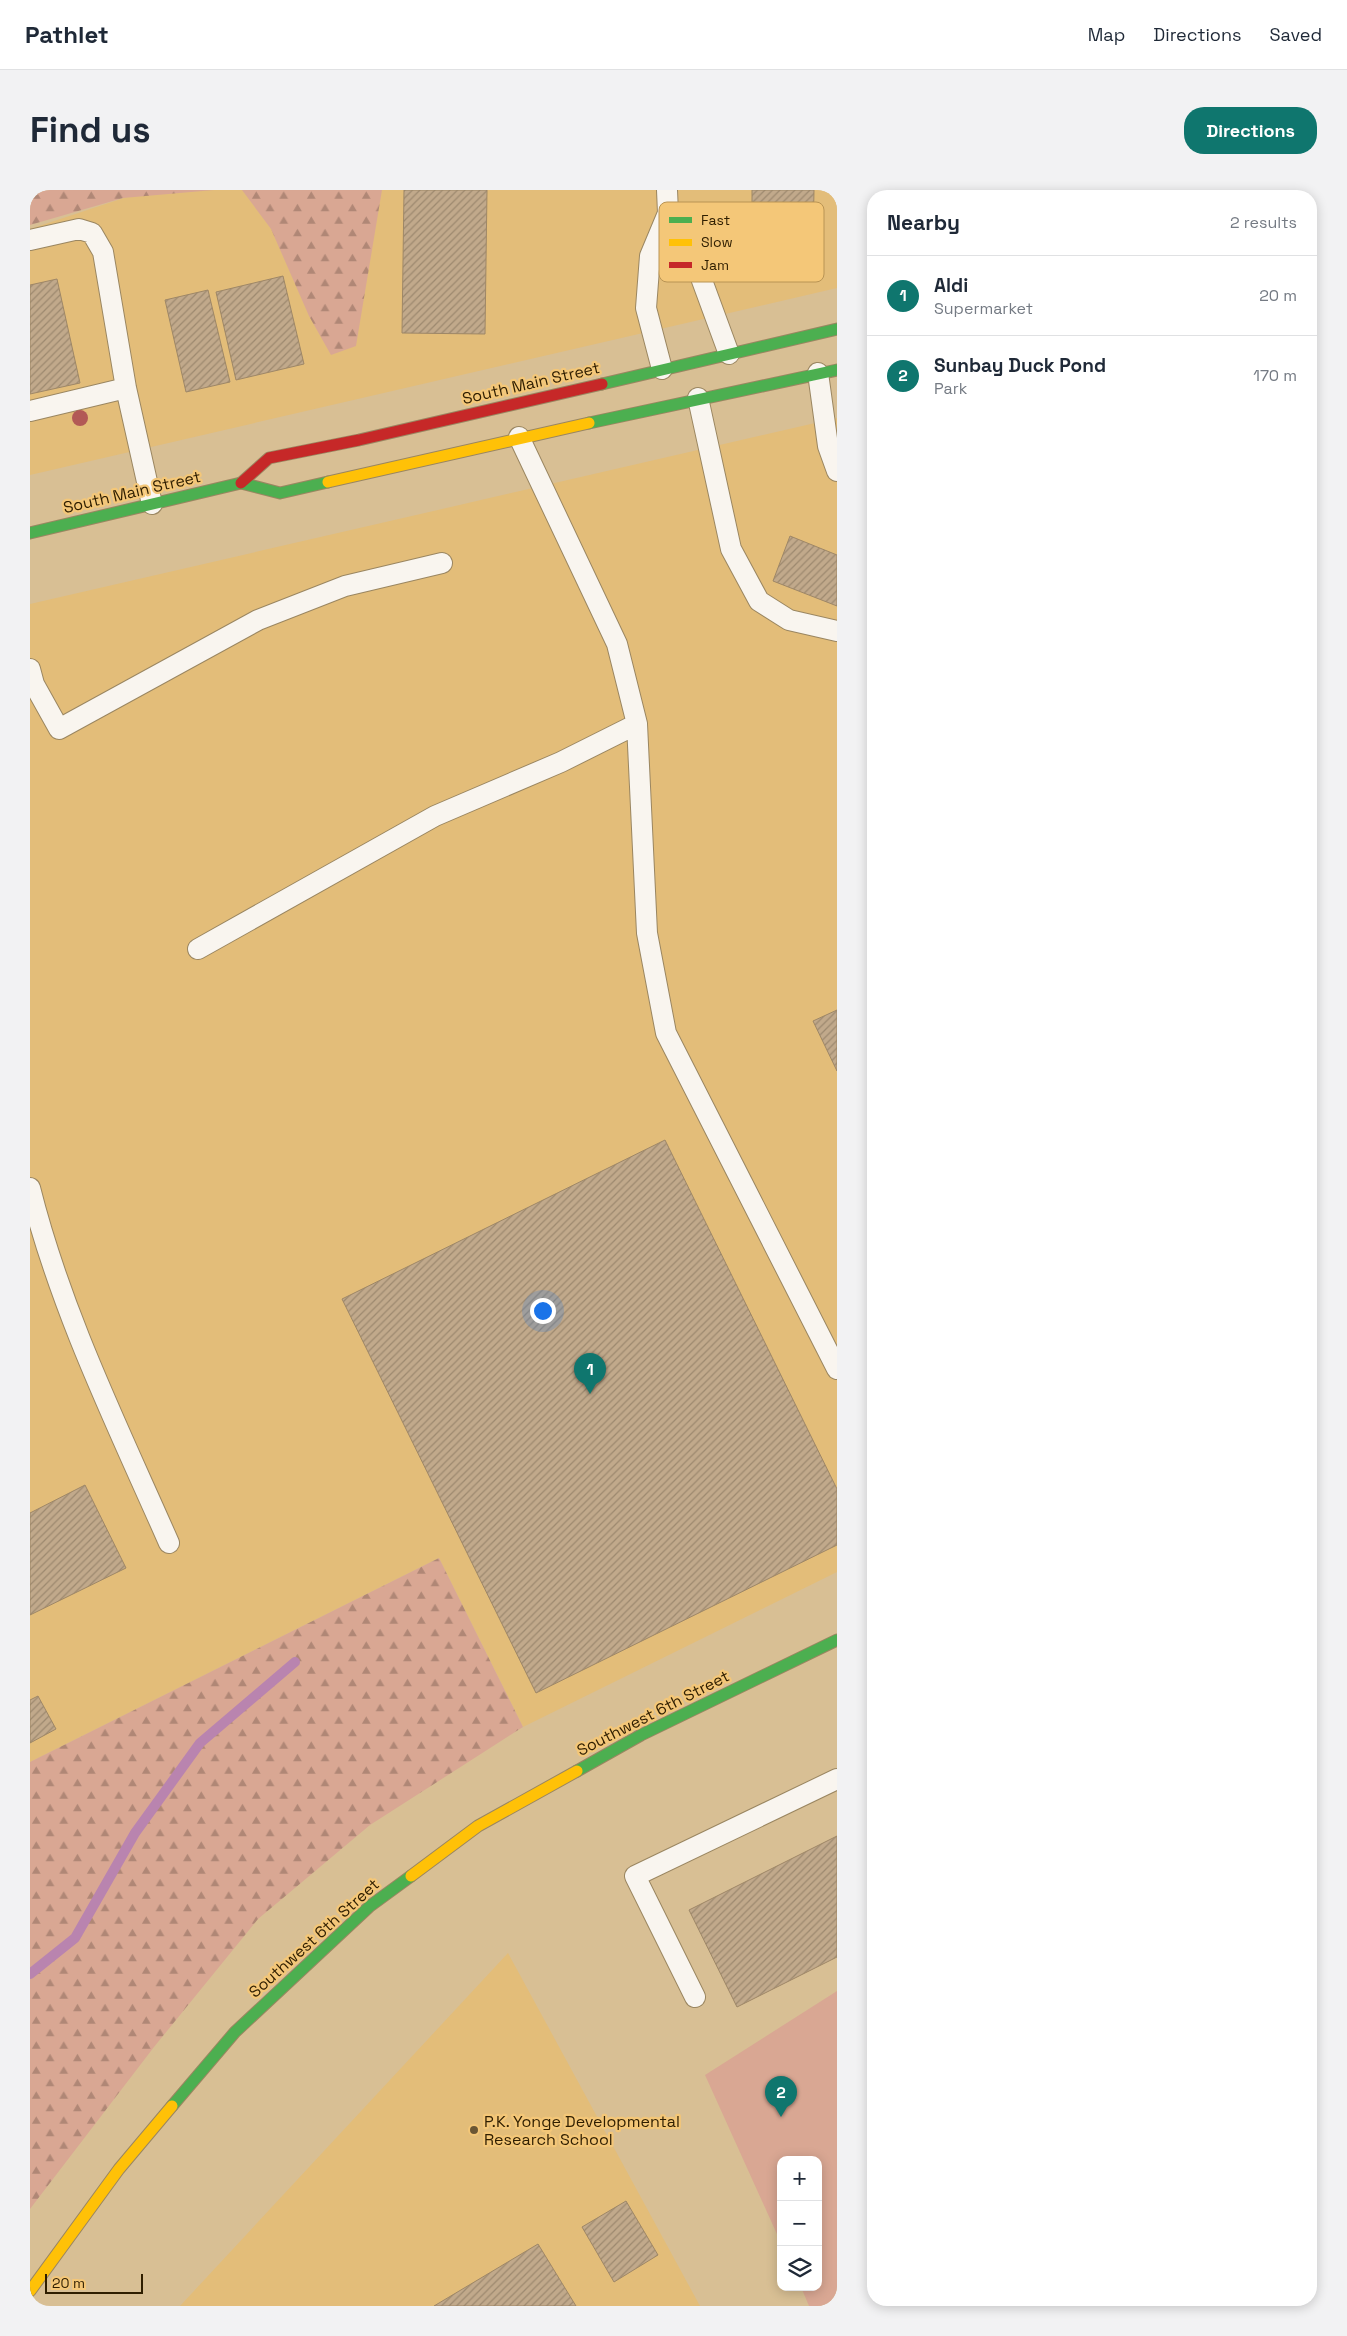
<!DOCTYPE html>
<meta charset="utf-8">
<style>
body{margin:0;font-family:"Space Grotesk",sans-serif;background:#f2f2f3;color:#1f2937}
.controls{position:absolute;right:15px;bottom:15px;display:grid;overflow:hidden;border-radius:10px;box-shadow:0 2px 12px #0003}
.controls button{width:45px;height:45px;display:grid;place-items:center;padding:0;border:0;border-bottom:1px solid #e0e1e3;background:#fff;color:#1f2937;font:25px sans-serif}
.scale{position:absolute;left:15px;bottom:12px;width:98px;box-sizing:border-box;padding-left:5px;border:2px solid #2f1e00;border-top:0;font-size:14px;line-height:18px;white-space:nowrap;color:#2f1e00;-webkit-text-stroke:4px #f4c778;paint-order:stroke}
.you{position:absolute;left:512px;top:1120px;width:18px;height:18px;margin:-12px;border:4px solid #fff;border-radius:50%;background:#1a73e8;box-shadow:0 0 0 8px #1a73e833}
.badge{display:grid;place-items:center;width:32px;height:32px;border-radius:50%;background:#0f766e;color:#fff;font-size:16px;font-weight:700}
.pin{position:absolute;translate:-50% -41px;filter:drop-shadow(0 1px 2px #0008)}
.pin::after{content:'';position:absolute;top:26px;width:18px;height:15px;background:inherit;clip-path:polygon(0 0,100% 0,50% 100%)}
.list{margin:0;padding:0;list-style:none}
h2{display:flex;justify-content:space-between;align-items:center;height:65px;margin:0;padding:0 20px;font-size:21px}
h2 small{font-size:16px;font-weight:400;color:#747a83}
.list li{display:grid;grid-template-columns:32px 1fr auto;gap:15px;align-items:center;box-sizing:border-box;height:80px;padding:0 20px;border-top:1px solid #e0e1e3}
.list b{display:block;font-size:19px;white-space:nowrap}
.list p{margin:0;font-size:16px;white-space:nowrap;color:#747a83}
.list em{font-size:16px;font-style:normal;color:#747a83}
.icon{flex:none;width:28px;height:28px;fill:none;stroke:currentColor;stroke-width:2;stroke-linecap:round;stroke-linejoin:round}
.map{position:relative;flex:none;width:807px;height:2116px;overflow:hidden;border-radius:20px}
header{display:flex;align-items:center;gap:30px;box-sizing:border-box;height:70px;padding:0 25px;background:#fff;border-bottom:1px solid #e0e1e3}
header strong{font-size:24px}
nav{display:flex;gap:28px;margin-inline-start:auto;font-size:18px}
.intro{display:flex;align-items:center;justify-content:space-between;box-sizing:border-box;height:120px;padding:0 30px}
h1{margin:0;font-size:35px}
.button{padding:12px 22px;border-radius:20px;background:#0f766e;color:#fff;font-size:18px;font-weight:700}
main{display:flex;gap:30px;padding:0 30px}
aside{flex:1;background:#fff;border-radius:20px;box-shadow:0 2px 12px #0003}
.map>svg:first-child{display:block}
</style>
<header>
<strong>Pathlet</strong>
<nav><a>Map</a><a>Directions</a><a>Saved</a></nav>
</header>
<div class="intro"><h1>Find us</h1><a class="button">Directions</a></div>
<main>
<div class="map">
<svg width="807" height="2116" viewBox="0 0 807 2116">
<defs>
<pattern id="forest-firs" width="22" height="20" patternUnits="userSpaceOnUse" patternTransform="scale(1.25)"><rect width="22" height="20" fill="#d9a793"/><path d="M5 1l3.5 6h-7zM16 11l3.5 6h-7z" fill="#b08776"/></pattern>
<pattern id="building-hatch" width="6" height="6" patternUnits="userSpaceOnUse" patternTransform="scale(1.25)"><rect width="6" height="6" fill="#c1a98b"/><path d="M-1 1l2-2M0 6l6-6M5 7l2-2" fill="none" stroke="#9d896f"/></pattern>
</defs>
<rect width="100%" height="100%" fill="#d8bf94"/>
<path fill="#e3bd79" d="M118,0H807V98L0,285V39Z
M807,228V1382L493,1537L409,1368L0,1572V414Z
M478,1763L670,2116H150Z"/>
<path fill="#d9a793" d="M807,1801V2116H779L771,2097H788V1970H751V2053L675,1885Z"/>
<path fill="url(#forest-firs)" d="M0,0H184L93,8L0,35Z
M212,0H352L326,156L301,165L279,126L241,39Z
M409,1368L493,1537L340,1635L228,1729L124,1857L0,2019V1572Z"/>
<g fill="none" stroke-linecap="round" stroke-linejoin="round">
<path stroke="#b984af" stroke-width="10" d="M0,1784L45,1748L105,1643L170,1553L265,1472"/>
</g>
<path fill="url(#building-hatch)" stroke="#9e8767" d="M374,0H457L455,144L372,143Z
M722,0H784L783,52L722,51Z
M253,86L274,174L206,190L186,102Z
M27,89L50,193L0,204V95Z
M178,100L200,192L156,202L135,110Z
M760,346L807,365V416L743,391Z
M807,820V881L783,831Z
M635,950L807,1299V1355L506,1503L312,1109Z
M55,1295L96,1378L0,1425V1323Z
M8,1506L26,1539L0,1553V1510Z
M807,1646V1767L707,1817L659,1720Z
M596,2011L628,2065L584,2092L552,2037Z
M508,2054L546,2116H404Z"/>
<g fill="none" stroke-linecap="round" stroke-linejoin="round">
<defs>
<path id="lane" d="M638,23L663,66L699,164
M0,50L49,39L62,43L73,62L96,198L122,314
M632,179L616,118L620,66L638,23L637,0
M788,183L798,256L807,281
M668,208L701,359L729,411L759,430L807,441
M0,221L96,198
M489,247L587,454L607,534L617,743L636,843L807,1179
M0,479L4,494L29,539L228,430L315,396L412,373
M168,759L405,626L531,572L607,534
M0,998C31,1122 88,1237 139,1353
M665,1807L605,1686L807,1589"/>
<path id="fast" d="M572,194L807,139
M559,233L807,180
M0,343L211,293L250,303L298,292
M547,1581L611,1545L807,1450
M142,1916L205,1842L340,1716L381,1686"/>
<path id="slow" d="M298,292L559,233
M381,1686L448,1636L547,1581
M0,2101L89,1979L142,1916"/>
<path id="jam" d="M211,293L239,268L329,250L572,194"/>
</defs>
<use href="#lane" stroke="#9a8661" stroke-width="22"/>
<use href="#fast" stroke="#9a8661" stroke-width="13"/>
<use href="#slow" stroke="#9a8661" stroke-width="13"/>
<use href="#jam" stroke="#9a8661" stroke-width="13"/>
<use href="#lane" stroke="#f9f5ef" stroke-width="20"/>
<use href="#fast" stroke="#4caf50" stroke-width="11"/>
<use href="#slow" stroke="#ffc107" stroke-width="11"/>
<use href="#jam" stroke="#c62828" stroke-width="11"/>
</g>
<circle fill="#b25956" cx="50" cy="228" r="8"/>
<circle fill="#6a5634" stroke="#f4c778" stroke-width="2" cx="444" cy="1940" r="5"/>
<g text-anchor="middle" dominant-baseline="central" stroke-width="4.5" stroke-linejoin="round" paint-order="stroke">
<g font-size="16" fill="#2f1e00" stroke="#f4c778">
<text transform="translate(501 193) rotate(-13)">South Main Street</text>
<text transform="translate(102 302) rotate(-13)">South Main Street</text>
<text transform="translate(623 1523) rotate(-27)">Southwest 6th Street</text>
<text transform="translate(284 1748) rotate(-42)">Southwest 6th Street</text>
</g>
<g font-size="16" fill="#2f1e00" stroke="#f4c778" text-anchor="start">
<text x="454" y="1931">P.K. Yonge Developmental<tspan x="454" dy="18">Research School</tspan></text>
</g>
</g>
<rect x="629" y="12" width="165" height="80" rx="8" fill="#f4c778" stroke="#b99454" stroke-width="1"/>
<rect x="639" y="27" width="23" height="6" fill="#4caf50"/>
<rect x="639" y="49" width="23" height="7" fill="#ffc107"/>
<rect x="639" y="72" width="23" height="6" fill="#c62828"/>
<g font-size="14" fill="#2f1e00">
<text x="671" y="35">Fast</text>
<text x="671" y="57">Slow</text>
<text x="671" y="80">Jam</text>
</g>
</svg>
<div class="controls">
<button>+</button>
<button>−</button>
<button><svg class="icon" aria-label="layers" viewBox="0 0 24 24"><path d="M12 4l9 5-9 5-9-5zM3 14l9 5 9-5"/></svg></button>
</div>
<div class="scale">20 m</div>
<div class="you"></div>
<div class="pin badge" style="left:560px;top:1204px">1</div>
<div class="pin badge" style="left:751px;top:1927px">2</div>
</div>
<aside>
<h2>Nearby<small>2 results</small></h2>
<ul class="list">
<li><span class="badge">1</span><div><b>Aldi</b><p>Supermarket</p></div><em>20 m</em></li>
<li><span class="badge">2</span><div><b>Sunbay Duck Pond</b><p>Park</p></div><em>170 m</em></li>
</ul>
</aside>
</main>
